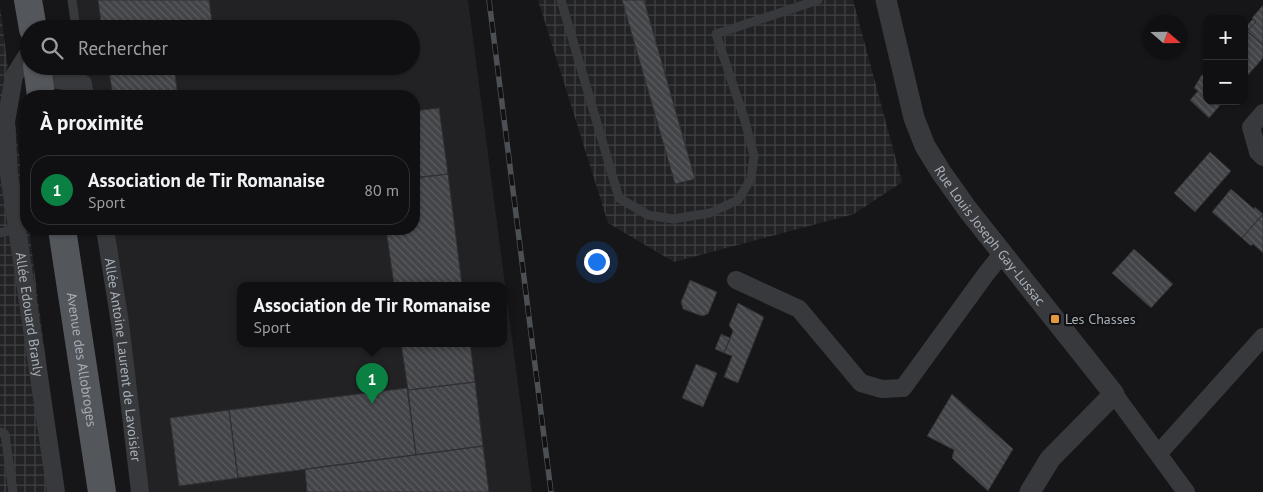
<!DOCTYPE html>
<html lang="fr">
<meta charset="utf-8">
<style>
body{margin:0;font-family:"PT Sans",sans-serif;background:#19191b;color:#f1f3f6}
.controls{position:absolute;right:15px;top:15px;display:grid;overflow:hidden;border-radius:10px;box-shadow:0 1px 4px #0004}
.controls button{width:45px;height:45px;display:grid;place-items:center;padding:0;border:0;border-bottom:1px solid #303032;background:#101012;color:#f1f3f6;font:25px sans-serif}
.compass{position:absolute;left:1143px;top:15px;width:45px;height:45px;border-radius:50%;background:#101012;box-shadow:0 1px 4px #0004;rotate:110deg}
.you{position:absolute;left:596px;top:261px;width:18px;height:18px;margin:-12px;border:4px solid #fff;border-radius:50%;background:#1a73e8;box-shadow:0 0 0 8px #1a73e833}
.badge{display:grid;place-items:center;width:32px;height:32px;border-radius:50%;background:#0b8043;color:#fff;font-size:16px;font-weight:700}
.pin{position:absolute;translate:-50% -41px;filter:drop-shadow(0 1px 2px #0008)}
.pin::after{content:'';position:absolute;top:26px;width:18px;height:15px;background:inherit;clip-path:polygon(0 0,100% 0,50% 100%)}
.popup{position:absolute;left:237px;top:282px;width:270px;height:65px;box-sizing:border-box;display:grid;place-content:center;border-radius:10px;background:#101012;filter:drop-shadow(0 1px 4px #0005);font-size:16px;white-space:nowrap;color:#9c9d9f}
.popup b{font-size:19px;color:#f1f3f6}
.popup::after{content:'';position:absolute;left:50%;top:100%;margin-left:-10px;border:10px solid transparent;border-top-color:#101012}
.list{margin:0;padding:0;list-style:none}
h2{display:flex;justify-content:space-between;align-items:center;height:65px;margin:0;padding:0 20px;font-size:21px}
h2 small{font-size:16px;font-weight:400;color:#9c9d9f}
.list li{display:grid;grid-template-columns:32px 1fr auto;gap:15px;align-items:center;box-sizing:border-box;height:70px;margin:0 10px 10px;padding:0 10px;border:1px solid #303032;border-radius:20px}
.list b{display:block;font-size:19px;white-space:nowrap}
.list p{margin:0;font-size:16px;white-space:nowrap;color:#9c9d9f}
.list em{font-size:16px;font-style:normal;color:#9c9d9f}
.icon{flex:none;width:28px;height:28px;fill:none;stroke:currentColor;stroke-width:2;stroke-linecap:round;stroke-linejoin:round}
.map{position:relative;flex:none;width:1263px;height:492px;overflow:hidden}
.search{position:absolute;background:#101012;box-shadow:0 1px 4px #0004;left:20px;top:20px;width:400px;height:55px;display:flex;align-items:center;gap:12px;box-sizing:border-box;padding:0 18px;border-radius:28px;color:#9c9d9f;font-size:19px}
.panel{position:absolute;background:#101012;box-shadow:0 1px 4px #0004;left:20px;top:90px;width:400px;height:145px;border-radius:20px}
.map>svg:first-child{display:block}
</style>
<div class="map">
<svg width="1263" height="492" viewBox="0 0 1263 492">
<defs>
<pattern id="industrial-grid" width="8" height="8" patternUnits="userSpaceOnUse" patternTransform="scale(1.25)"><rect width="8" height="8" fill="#222225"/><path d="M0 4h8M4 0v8" fill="none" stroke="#3f4042"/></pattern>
<pattern id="building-back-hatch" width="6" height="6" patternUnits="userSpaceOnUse" patternTransform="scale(1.25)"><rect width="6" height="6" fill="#434448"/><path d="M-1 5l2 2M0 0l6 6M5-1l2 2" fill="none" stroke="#5b5c60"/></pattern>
</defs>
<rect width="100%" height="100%" fill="#161618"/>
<path fill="#222225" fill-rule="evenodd" d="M67,0H468L532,492H147L108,229H414V96H88L82,66H411V29H74ZM241,285H503V343H241Z"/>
<path fill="url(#industrial-grid)" d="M538,0H853L902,182L854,214L674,262L608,223Z
M0,6L26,209V229H29L63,492H0Z"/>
<path fill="url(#building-back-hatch)" stroke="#303034" d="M98,0H209L213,29H102Z
M622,0H644L695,179L675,184Z
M1263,5V45L1247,31L1256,22L1252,18Z
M1253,19L1256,22L1247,31L1244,28Z
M1244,29L1263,45V58L1247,76L1244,73Z
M108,66H192L174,69L178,96H113Z
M1207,72V101H1224L1209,118L1190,100L1198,91L1194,88L1201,76Z
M439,108L448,174L414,178V111Z
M1210,152L1231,171L1195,212L1174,193Z
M448,174L462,285H394L386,229H414V178Z
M1231,189L1254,209L1255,207L1263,214L1242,238L1212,212Z
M1263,214V253L1253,244L1251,246L1242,238Z
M1134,249L1173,284L1151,308L1112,273Z
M690,280L717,292L708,314L702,316L683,309L681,302Z
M738,303L764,317L738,383L724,377L732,356L724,353L733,331L729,325Z
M721,334L730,338L724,353L715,349Z
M401,343H470L475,382L408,390Z
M696,364L717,373L703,407L682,398Z
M475,382L483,446L416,455L408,390Z
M407,388L416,455L238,478L229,410Z
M952,394L1013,449L988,491L952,458L954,450L927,436Z
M229,410L238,478L179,486L170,418Z
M483,446L489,492H307L305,469Z"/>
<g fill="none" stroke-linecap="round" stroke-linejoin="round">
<path stroke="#37393c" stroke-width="9" d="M72,0L76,29
M561,0L619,198L648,215L673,219L710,213L738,200L751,179L754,156L745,121L716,34L818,0
M81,66L83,84
M0,233L18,228
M0,432L5,434L13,492"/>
<g stroke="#37393c" stroke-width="18">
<path id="s1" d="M29,52L14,76L6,122L9,174L56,492"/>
<path d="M39,77L83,84L85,96"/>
<path d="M1263,113L1251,127L1258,152L1263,157"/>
<path id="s2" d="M105,229L120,323L140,492"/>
<path d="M736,280L799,309L861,383L882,389L903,388L986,274L1002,254"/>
<path d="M1114,394L1186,492"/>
<path d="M1159,453L1263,337"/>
</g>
<path stroke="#37393c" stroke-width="21" id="s3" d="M886,0L914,118L925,146L941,172L968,210L1114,394L1050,459L1030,492"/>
<g stroke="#53565b" stroke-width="28">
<path d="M28,0L33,29"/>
<path d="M37,66L41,96"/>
<path id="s4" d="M62,229L102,492"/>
</g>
<defs>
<path id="rail" d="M489,0L551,492"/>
</defs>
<use href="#rail" stroke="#4c4f53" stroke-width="5.5"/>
<use href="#rail" stroke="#111113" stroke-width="4" stroke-dasharray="11" stroke-linecap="butt"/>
</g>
<rect fill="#e69840" stroke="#111113" stroke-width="2" x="1050" y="314" width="10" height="10" rx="2.5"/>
<g text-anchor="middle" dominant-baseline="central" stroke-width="4.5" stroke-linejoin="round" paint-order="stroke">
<g font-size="14" fill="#a9afb7" stroke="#111113">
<text stroke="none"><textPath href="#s3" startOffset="262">Rue Louis Joseph Gay-Lussac</textPath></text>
<text stroke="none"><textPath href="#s1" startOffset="269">Allée Edouard Branly</textPath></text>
<text stroke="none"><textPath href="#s4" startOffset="132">Avenue des Allobroges</textPath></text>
<text stroke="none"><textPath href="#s2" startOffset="132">Allée Antoine Laurent de Lavoisier</textPath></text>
</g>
<g font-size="14" fill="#a9afb7" stroke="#111113" text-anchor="start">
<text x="1065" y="319">Les Chasses</text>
</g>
</g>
</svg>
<div class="controls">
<button>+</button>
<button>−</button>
</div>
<svg class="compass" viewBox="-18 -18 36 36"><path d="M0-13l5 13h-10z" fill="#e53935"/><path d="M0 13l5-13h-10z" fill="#9c9d9f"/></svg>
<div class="you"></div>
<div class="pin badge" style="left:372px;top:404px">1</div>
<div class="popup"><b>Association de Tir Romanaise</b>Sport</div>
<div class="search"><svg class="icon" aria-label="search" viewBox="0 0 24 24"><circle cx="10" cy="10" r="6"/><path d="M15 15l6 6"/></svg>Rechercher</div>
<section class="panel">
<h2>À proximité<small></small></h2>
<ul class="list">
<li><span class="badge">1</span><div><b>Association de Tir Romanaise</b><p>Sport</p></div><em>80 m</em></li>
</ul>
</section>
</div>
